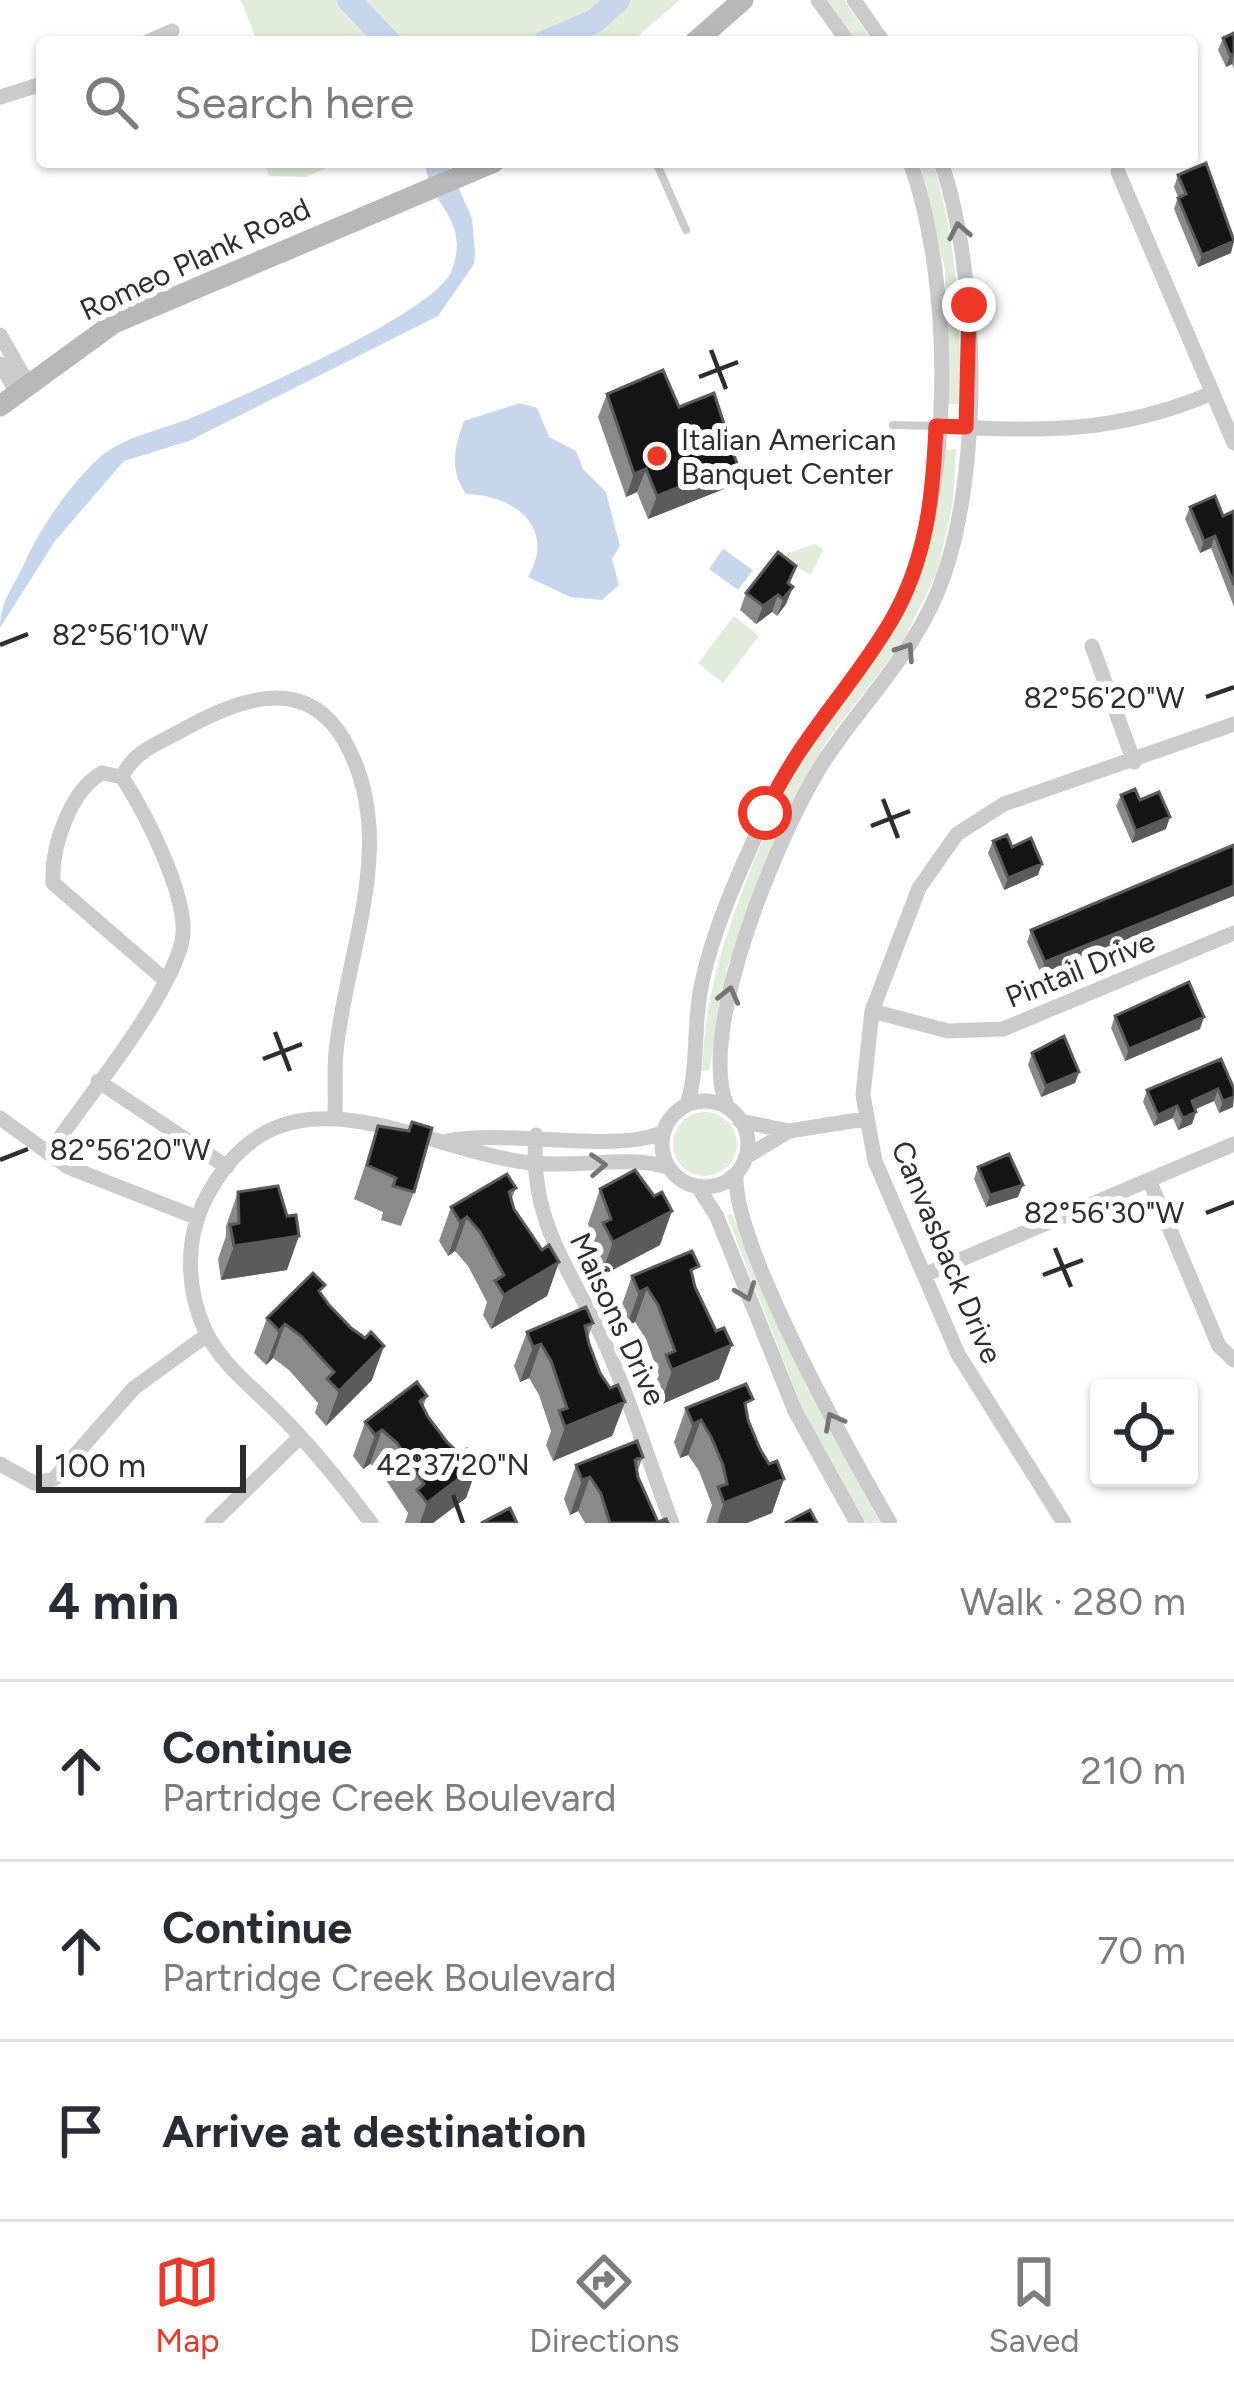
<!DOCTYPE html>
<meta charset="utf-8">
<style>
body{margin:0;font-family:Figtree,sans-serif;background:#f7f7f7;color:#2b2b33}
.controls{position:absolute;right:36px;bottom:36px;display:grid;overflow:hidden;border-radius:12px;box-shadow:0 3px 9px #0004}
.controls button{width:108px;height:108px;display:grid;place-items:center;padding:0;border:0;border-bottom:3px solid #e1e1e2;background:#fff;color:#2b2b33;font:60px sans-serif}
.scale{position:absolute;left:36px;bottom:30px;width:210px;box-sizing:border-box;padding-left:12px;border:6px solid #2e2e2e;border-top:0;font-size:33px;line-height:42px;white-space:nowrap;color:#2e2e2e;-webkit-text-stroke:9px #fff;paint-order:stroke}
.stop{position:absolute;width:36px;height:36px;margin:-27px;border:9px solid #ed3827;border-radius:50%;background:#fff}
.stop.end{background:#ed3827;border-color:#fff;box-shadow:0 3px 12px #0008}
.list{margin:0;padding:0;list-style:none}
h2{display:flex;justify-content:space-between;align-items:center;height:156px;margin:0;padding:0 48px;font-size:51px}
h2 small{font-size:39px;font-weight:400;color:#7c7c81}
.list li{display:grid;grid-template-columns:78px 1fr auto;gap:36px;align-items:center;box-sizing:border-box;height:180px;padding:0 48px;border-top:3px solid #e1e1e2}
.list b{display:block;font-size:45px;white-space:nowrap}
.list p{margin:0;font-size:39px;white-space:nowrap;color:#7c7c81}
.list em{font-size:39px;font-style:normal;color:#7c7c81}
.icon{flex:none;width:66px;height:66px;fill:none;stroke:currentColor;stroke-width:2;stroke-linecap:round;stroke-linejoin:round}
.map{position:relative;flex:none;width:1234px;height:1523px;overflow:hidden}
.search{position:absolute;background:#fff;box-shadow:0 3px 9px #0004;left:36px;right:36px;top:36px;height:132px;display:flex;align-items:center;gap:30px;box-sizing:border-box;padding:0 42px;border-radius:12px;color:#7c7c81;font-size:45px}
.sheet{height:696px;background:#fff}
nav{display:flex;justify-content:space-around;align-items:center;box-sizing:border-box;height:168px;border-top:3px solid #e1e1e2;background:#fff;font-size:33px;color:#7c7c81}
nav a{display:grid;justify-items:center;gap:6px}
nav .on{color:#ed3827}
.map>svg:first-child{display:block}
</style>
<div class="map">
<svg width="1234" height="1523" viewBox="0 0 1234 1523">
<rect width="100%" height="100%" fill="#fff"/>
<path fill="#e1ecda" d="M241,0H680L631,42H257Z
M828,0H844L873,42H857Z
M264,162H340L306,177L269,176Z
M919,162H933C957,243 962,320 959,404H946L945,270Z
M956,449L953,503L937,573L902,643L826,742L795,797L727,968L709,1071H702C705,990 728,925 758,851C770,823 779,793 795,767C873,641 934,614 943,450Z
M816,544L823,550L811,575L784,560L787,553Z
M734,616L759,636L723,683L698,663Z
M673 1144a32 32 0 1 1 64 0a32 32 0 1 1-64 0Z
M732,1214L807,1387L881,1523H866L803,1411L727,1216Z"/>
<path fill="#c6d7ed" d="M425,162H447L472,218L475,253L474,264L438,316L189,441L124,461L55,541L0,628C0,600 14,587 25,562C41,526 70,485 99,458C124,436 161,430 191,418C239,398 434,313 451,272C472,217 429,208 425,162Z
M520,403L537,408L549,437L576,451L583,469L606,492L620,546L612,559L619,585L602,600L570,597L528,577C557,527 514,495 466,494C449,469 454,448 464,421Z
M723,549L753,570L738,590L709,569Z"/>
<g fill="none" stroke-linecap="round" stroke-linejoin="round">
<path stroke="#c6d7ed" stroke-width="24" d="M349,0L389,42
M545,42L595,21L618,0"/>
<path stroke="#cbcbcb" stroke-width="8" d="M656,162L686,230
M893,425L935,426"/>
<path stroke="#cbcbcb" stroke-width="15" d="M818,0L848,42
M854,0L883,42
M147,42L172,31
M0,97L42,84
M1118,172L1234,443
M0,335L27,382
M0,364L17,392
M936,426C1040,431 1114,435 1212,393
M1092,646L1134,762
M122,777C133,753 154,745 177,733C231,703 303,669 344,740C401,839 346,950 336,1052C334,1073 336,1095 335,1116
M872,1011L948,1031L1003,1029L1234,933
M98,1081L227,1167
M662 1144a43 43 0 1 1 86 0a43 43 0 1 1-86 0Z
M687,1105C699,1067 693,1026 701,987C713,926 743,865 768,808C799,736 856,685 893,617C956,504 954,283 910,162
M728,1108C693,1035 782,824 826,758C867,697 920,647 944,575C982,465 979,272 941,162
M0,1118L68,1167L198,1218
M740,1121L789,1131L865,1119
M536,1135C528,1224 574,1273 608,1350C632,1406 650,1465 672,1523
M447,1141C510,1129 616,1154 664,1132
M49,1153C85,1100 169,999 182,941C191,900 144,811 122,777L102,773C70,791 51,847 53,883L164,979
M746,1157L789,1131
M736,1174C732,1244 851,1455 890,1523
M1149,1180L1219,1346L1234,1360
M698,1187L717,1217L795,1411L857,1523
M924,1275L1234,1144
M0,1464L34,1483L54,1479L134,1388L207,1335
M212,1523L300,1437
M371,1523C342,1484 311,1446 277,1412C251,1386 221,1364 205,1330C186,1289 185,1238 206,1198C282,1051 419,1151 532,1163C577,1168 626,1155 668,1167
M1064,1523L958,1354L875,1161L863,1095L872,1011L919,888L957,834L1004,804L1234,724"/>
<path stroke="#b8b8b8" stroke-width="21" d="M695,42L743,0
M0,406L114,323L494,162"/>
</g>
<path fill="#8a8a8a" d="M1234,33V69L1232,64L1226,67L1218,50L1223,38Z
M1178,175L1231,253L1198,267L1174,209L1178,197L1174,187Z
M607,394L679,407L729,487L648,519L637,492L626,497L598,417Z
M1190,507L1223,516L1234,511V607L1211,548L1200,553L1185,519Z
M789,584L793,587L786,604L777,616L772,612L756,624L740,610L746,593Z
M1121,795L1140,800L1166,829L1132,843L1116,806Z
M993,841L1012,847L1038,875L1004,890L988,853Z
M1234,845L1041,974L1027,942L1031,930Z
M1115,1016L1200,1029L1125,1061L1111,1028Z
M1032,1053L1079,1072L1075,1083L1041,1097L1028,1065Z
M1221,1059L1233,1107L1219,1113L1214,1101L1195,1109L1196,1112L1192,1124L1178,1130L1173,1118L1154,1126L1143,1102L1147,1090Z
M378,1126L414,1192L401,1226L381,1220L383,1212L354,1199Z
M978,1167L1018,1197L986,1207L974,1179Z
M516,1188L511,1200L514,1209L542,1250L559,1262L547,1296L491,1329L483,1315L487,1302L468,1266L455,1251L448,1256L439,1241L451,1207Z
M600,1189L660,1245L601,1276L591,1257L595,1244L588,1224Z
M238,1192L287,1270L221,1280L218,1259L226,1236V1226Z
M632,1276L694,1281L719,1379L660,1405L653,1389L659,1375L646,1339L635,1322L627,1326L620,1310Z
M321,1294L372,1380L326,1426L315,1413L318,1403L289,1370L273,1358L266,1365L254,1353L267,1318Z
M593,1323L588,1338L600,1373L610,1388L625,1402L612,1436L553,1461L546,1445L551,1431L539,1395L529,1378L520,1382L514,1366L527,1332Z
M427,1396L423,1407L428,1417L447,1442L460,1454L478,1464L466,1498L433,1523H405L408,1513L384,1477L370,1464L363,1469L353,1456L365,1422Z
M686,1408L747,1414L760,1449L769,1464L784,1479L772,1513L747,1523H706L712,1505L710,1500L699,1471L688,1455L680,1458L674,1442Z
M643,1457L637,1472L638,1477L658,1522L668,1523H585L578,1511L570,1515L564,1499L576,1465Z"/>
<path fill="#5b5b5b" d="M1234,54L1232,64L1226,67L1230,55Z
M1234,241L1231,253L1198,267L1202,255Z
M737,464L729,487L648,519L657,496Z
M646,469L637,492L626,497L634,474Z
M1215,536L1211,548L1200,553L1204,541Z
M793,587L786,604L777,616L783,599Z
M778,595L772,612L756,624L763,606Z
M1170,817L1166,829L1132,843L1136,831Z
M1042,864L1038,875L1004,890L1008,878Z
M1234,886V896L1041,974L1045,962Z
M1204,1017L1200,1029L1125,1061L1129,1049Z
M1079,1072L1075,1083L1041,1097L1046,1086Z
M1218,1089L1214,1101L1187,1113L1192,1101Z
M1234,1097L1233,1107L1219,1113L1223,1101Z
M1177,1106L1173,1118L1154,1126L1158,1115Z
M1196,1112L1192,1124L1178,1130L1183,1118Z
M1023,1185L1018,1197L986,1207L990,1195Z
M672,1211L660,1245L601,1276L613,1242Z
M467,1217L455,1251L448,1256L460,1222Z
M299,1236L287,1270L221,1280L234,1246Z
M559,1262L547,1296L491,1329L504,1295Z
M647,1288L635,1322L627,1326L639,1292Z
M285,1324L273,1358L266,1365L279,1331Z
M541,1344L529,1378L520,1382L533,1347Z
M732,1345L719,1379L660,1405L672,1370Z
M384,1346L372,1380L326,1426L339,1391Z
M625,1402L612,1436L553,1461L565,1427Z
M701,1420L688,1455L680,1458L693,1424Z
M382,1430L370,1464L363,1469L375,1435Z
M478,1464L466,1498L433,1523H420L427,1503Z
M590,1477L578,1511L570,1515L582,1480Z
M784,1479L772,1513L747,1523H717L724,1503Z"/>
<path fill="#151515" stroke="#5b5b5b" stroke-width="3" d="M1234,33V54L1230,55L1223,38Z
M1206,163L1234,241L1202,255L1178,198L1186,194L1178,175Z
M663,370L679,407L714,393L737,464L657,496L646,469L634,474L607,394Z
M1215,496L1223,516L1234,511V585L1215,536L1204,541L1190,507Z
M778,552L796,566L788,583L793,587L783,599L778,595L763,606L746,593Z
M1135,789L1140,800L1159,792L1170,817L1136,831L1121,795Z
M1007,835L1012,847L1031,838L1042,864L1008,878L993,841Z
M1234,845V886L1045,962L1031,930Z
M1189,982L1204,1017L1129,1049L1115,1016Z
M1064,1036L1079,1072L1046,1086L1032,1053Z
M1221,1059L1234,1089V1097L1223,1101L1218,1089L1192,1101L1196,1112L1183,1118L1177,1106L1158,1115L1147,1090Z
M412,1122L432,1128L414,1192L393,1186L396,1178L367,1165L378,1126L409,1131Z
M1009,1154L1023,1185L990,1195L978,1167Z
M635,1170L654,1196L662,1192L672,1211L613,1242L603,1223L611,1219L600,1189Z
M507,1174L516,1188L509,1192L514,1209L542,1250L549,1245L559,1262L504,1295L495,1281L504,1275L480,1232L467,1217L460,1222L451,1207Z
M278,1186L287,1216L296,1215L299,1236L234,1246L230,1225L239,1223L238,1192Z
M692,1251L699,1266L691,1270L695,1287L716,1331L724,1328L732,1345L672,1370L666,1355L675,1351L658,1305L647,1288L639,1292L632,1276Z
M313,1273L325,1285L319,1291L329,1305L351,1328L365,1338L371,1332L384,1346L339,1391L327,1379L334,1372L301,1336L285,1324L279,1331L267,1318Z
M586,1307L593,1323L585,1326L589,1344L600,1373L610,1388L618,1385L625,1402L565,1427L559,1411L567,1408L551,1361L541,1344L533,1347L527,1332Z
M417,1382L427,1396L420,1401L428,1417L447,1442L460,1454L467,1449L478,1464L427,1503L417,1490L424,1484L397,1443L382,1430L375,1435L365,1422Z
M746,1384L753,1399L745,1403L748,1420L760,1449L769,1464L777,1461L784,1479L724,1503L718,1487L727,1484L723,1465L711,1437L701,1420L693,1424L686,1408Z
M637,1441L643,1457L635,1460L638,1477L658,1522L666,1519L668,1523H610L601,1494L590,1477L582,1480L576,1465Z
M510,1508L517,1523H481Z
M810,1510L817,1523H785Z"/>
<defs><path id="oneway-chevron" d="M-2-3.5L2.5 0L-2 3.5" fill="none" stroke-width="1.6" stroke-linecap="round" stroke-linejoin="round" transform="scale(3)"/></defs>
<g stroke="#757575">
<use href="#oneway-chevron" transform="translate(959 231) rotate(-101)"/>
<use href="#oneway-chevron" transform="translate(906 651) rotate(-56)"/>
<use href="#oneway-chevron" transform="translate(729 995) rotate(-76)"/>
<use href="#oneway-chevron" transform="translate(598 1165) rotate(-3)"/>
<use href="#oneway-chevron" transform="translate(746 1292) rotate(69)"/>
<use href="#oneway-chevron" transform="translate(833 1421) rotate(-118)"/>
</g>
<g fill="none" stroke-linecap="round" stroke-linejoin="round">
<path stroke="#ed3827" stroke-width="15" d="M765,813C799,738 851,689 891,621C927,560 933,495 936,426L966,427L969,305"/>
</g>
<path fill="none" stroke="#2e2e2e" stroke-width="4.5" d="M711,350L726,389M699,377L738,362M0,645L28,634M1206,697L1234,687M883,799L898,838M871,826L910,811M275,1032L290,1071M263,1059L302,1044M0,1160L28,1149M1206,1213L1234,1202M1055,1248L1071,1287M1043,1275L1083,1260M453,1495L463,1523"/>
<circle fill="#ed3827" stroke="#fff" stroke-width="4.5" cx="657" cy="456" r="12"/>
<g text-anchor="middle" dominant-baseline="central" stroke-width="12" stroke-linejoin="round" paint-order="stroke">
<g font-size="30" fill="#2e2e2e" stroke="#fff">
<text transform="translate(195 259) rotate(-25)">Romeo Plank Road</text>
<text transform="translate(1080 969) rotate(-22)">Pintail Drive</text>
<text transform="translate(947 1252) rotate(67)">Canvasback Drive</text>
<text transform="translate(618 1319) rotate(65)">Maisons Drive</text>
</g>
<g font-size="30" fill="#2e2e2e" stroke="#fff" text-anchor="start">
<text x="681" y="439">Italian American<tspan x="681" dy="34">Banquet Center</tspan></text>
</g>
</g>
<g font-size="30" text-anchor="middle" fill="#2e2e2e" stroke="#fff" stroke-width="12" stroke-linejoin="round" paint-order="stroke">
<text x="130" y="645">82°56'10"W</text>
<text x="1104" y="708">82°56'20"W</text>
<text x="130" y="1160">82°56'20"W</text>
<text x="1104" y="1223">82°56'30"W</text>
<text x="453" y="1475">42°37'20"N</text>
</g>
</svg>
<div class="controls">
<button><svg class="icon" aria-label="locate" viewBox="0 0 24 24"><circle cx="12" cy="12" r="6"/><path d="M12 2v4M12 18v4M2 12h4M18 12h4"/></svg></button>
</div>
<div class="scale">100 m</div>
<div class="stop" style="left:765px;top:813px"></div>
<div class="stop end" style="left:969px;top:305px"></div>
<div class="search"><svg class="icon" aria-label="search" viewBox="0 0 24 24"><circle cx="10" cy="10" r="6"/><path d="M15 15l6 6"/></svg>Search here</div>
</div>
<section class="sheet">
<h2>4 min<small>Walk · 280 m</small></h2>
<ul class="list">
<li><svg class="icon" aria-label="ahead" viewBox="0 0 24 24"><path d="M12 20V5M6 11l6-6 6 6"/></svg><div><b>Continue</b><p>Partridge Creek Boulevard</p></div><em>210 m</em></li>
<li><svg class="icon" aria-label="ahead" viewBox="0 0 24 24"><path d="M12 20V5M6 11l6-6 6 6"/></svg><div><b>Continue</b><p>Partridge Creek Boulevard</p></div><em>70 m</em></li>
<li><svg class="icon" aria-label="arrive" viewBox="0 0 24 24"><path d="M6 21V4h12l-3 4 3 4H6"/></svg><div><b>Arrive at destination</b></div></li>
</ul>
</section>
<nav>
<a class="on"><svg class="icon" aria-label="map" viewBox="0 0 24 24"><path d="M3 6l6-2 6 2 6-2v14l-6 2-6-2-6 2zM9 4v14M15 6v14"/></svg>Map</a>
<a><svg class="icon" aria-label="directions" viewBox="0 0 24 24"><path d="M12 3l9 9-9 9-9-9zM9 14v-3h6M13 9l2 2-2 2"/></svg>Directions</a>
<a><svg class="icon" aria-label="saved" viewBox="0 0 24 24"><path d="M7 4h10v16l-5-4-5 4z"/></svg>Saved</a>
</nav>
